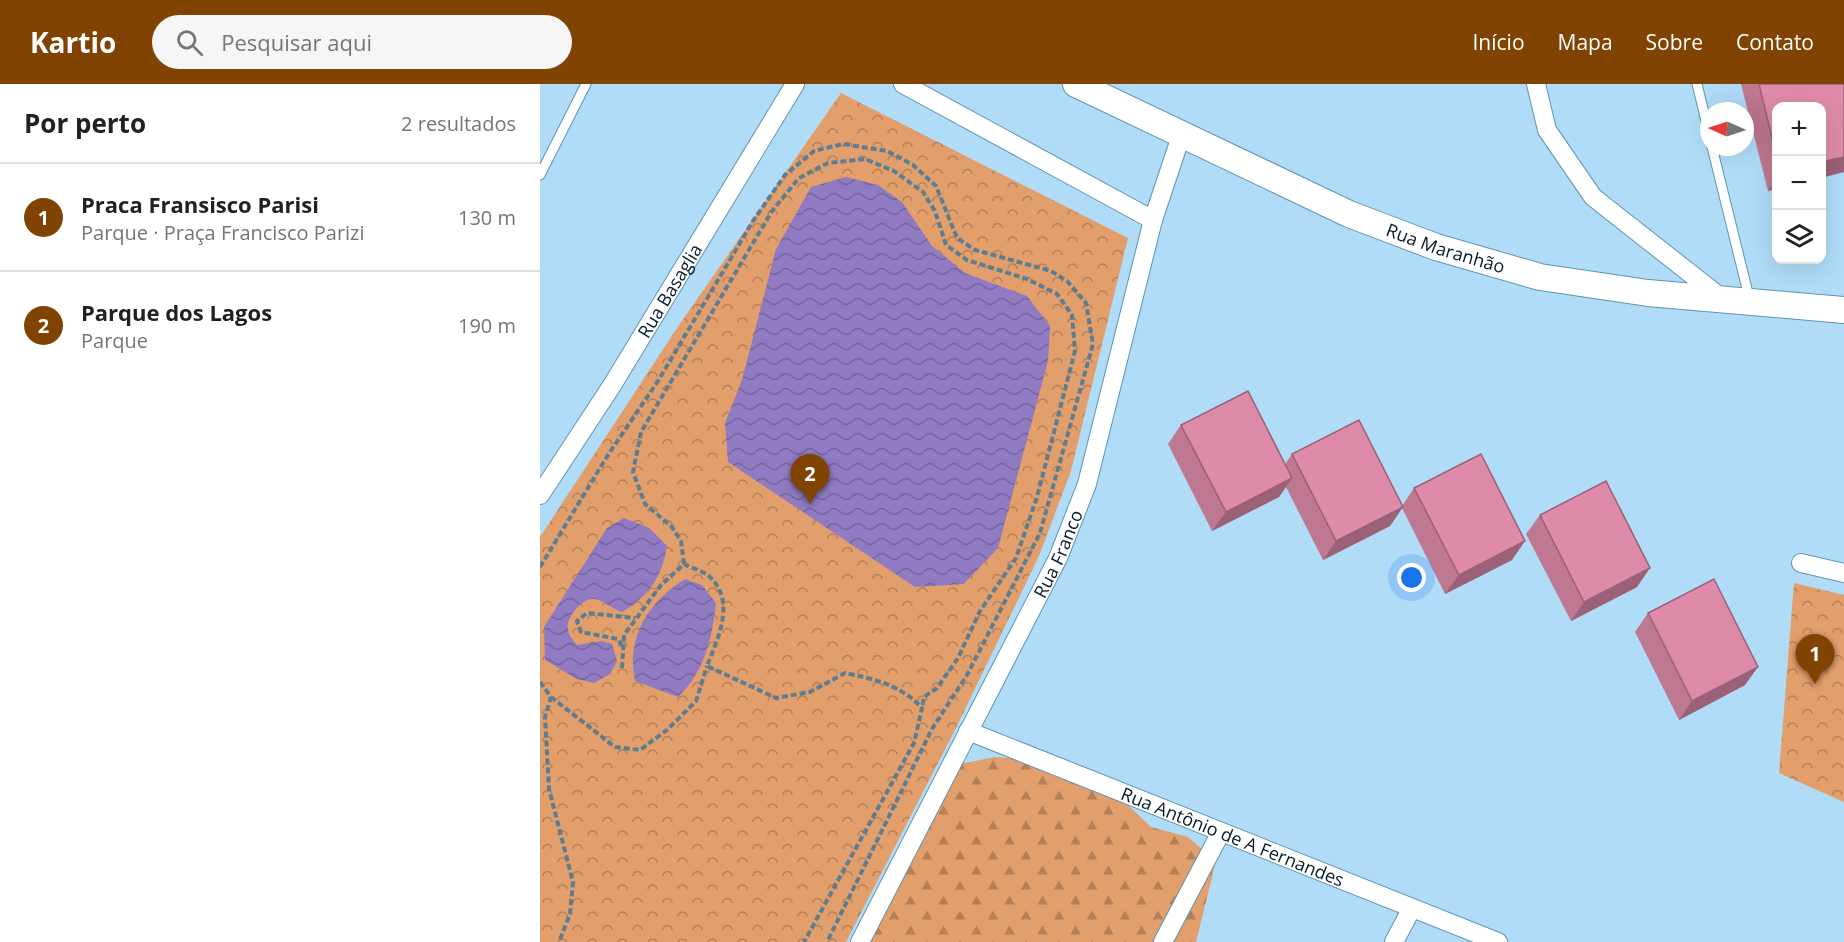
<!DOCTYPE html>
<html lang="pt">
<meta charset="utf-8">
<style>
body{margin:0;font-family:"Open Sans",sans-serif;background:#f6f6f6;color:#202124}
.controls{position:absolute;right:18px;top:18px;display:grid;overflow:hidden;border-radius:12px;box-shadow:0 6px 24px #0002}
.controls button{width:54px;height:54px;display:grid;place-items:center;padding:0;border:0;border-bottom:2px solid #e0e0e0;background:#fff;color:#202124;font:30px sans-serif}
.compass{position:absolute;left:1160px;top:18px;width:54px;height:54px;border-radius:50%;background:#fff;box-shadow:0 6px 24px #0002;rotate:273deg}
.you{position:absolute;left:872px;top:494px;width:21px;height:21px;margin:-15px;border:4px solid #fff;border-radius:50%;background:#1a73e8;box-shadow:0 0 0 9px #1a73e833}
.badge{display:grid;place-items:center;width:39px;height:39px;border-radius:50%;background:#814302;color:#fff;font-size:20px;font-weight:700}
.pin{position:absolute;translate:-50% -50px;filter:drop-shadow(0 2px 3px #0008)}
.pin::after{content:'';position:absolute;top:32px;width:21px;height:18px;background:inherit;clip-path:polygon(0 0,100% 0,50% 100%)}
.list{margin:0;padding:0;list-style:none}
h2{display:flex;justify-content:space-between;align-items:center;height:78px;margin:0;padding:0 24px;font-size:26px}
h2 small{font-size:20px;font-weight:400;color:#757577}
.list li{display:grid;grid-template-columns:39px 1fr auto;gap:18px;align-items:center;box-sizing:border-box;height:108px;padding:0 24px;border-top:2px solid #e0e0e0}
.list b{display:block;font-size:22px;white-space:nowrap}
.list p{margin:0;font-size:20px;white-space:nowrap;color:#757577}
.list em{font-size:20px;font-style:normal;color:#757577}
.icon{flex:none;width:33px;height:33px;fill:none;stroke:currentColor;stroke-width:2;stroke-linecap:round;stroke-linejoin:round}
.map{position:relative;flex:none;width:1304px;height:858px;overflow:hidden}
header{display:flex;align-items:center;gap:36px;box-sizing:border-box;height:84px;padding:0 30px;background:#814302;color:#fff}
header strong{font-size:28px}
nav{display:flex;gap:33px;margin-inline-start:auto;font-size:21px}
.search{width:420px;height:54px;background:#f6f6f6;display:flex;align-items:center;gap:15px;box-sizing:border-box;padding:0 21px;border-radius:33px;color:#757577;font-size:22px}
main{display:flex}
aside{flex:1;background:#fff}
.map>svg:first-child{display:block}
</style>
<header>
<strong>Kartio</strong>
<div class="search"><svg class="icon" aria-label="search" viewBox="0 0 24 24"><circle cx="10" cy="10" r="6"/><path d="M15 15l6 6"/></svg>Pesquisar aqui</div>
<nav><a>Início</a><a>Mapa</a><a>Sobre</a><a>Contato</a></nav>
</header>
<main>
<aside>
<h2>Por perto<small>2 resultados</small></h2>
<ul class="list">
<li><span class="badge">1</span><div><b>Praca Fransisco Parisi</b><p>Parque · Praça Francisco Parizi</p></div><em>130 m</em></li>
<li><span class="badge">2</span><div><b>Parque dos Lagos</b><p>Parque</p></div><em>190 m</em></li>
</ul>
</aside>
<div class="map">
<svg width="1304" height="858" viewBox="0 0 1304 858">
<defs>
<pattern id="forest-firs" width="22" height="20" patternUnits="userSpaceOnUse" patternTransform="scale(1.5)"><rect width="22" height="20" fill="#e29e6b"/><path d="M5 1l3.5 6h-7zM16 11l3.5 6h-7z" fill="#b58058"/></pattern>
<pattern id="park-crowns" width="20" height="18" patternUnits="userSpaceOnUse" patternTransform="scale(1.5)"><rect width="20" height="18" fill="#e29e6b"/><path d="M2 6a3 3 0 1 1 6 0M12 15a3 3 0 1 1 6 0" fill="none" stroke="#b58058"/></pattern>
<pattern id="water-waves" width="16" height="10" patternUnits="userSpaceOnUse" patternTransform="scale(1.5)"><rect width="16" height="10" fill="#907bc2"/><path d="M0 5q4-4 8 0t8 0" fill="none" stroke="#74649e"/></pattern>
</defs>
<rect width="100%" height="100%" fill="#b0dcf8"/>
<path fill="url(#forest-firs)" d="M455,673L488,676L554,701L587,720L611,743L648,753L676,777L656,858H328L346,784L369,760L420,680Z"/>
<path fill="url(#park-crowns)" d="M301,9L588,154L531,387L499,472L416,644L306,858H0V453L139,241Z
M1254,499L1304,511V718L1239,689Z"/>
<path fill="url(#water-waves)" d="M306,93L338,101L362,118L392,162L425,189L487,212L510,242L508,277L458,464L424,500L375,503L188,378L185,339L202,296L236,165L271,103Z
M84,434L109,444L127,462C122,493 109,512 82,528C73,525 65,518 56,515C44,512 31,529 28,539C26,548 32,555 37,561L62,557L72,560L77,577L70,590L54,599L37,595L5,576L4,543L67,444Z
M145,495L162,501L176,519C172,554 165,587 138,613L95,597C86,553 108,518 145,495Z"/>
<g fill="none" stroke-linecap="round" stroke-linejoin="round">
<defs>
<path id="lane" d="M1157,0L1169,49
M1172,63L1210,217
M0,91L46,0"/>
<g id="street">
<path d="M363,0L613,136"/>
<path d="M996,0L1007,46L1053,113L1184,216"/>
<path id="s1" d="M0,411L71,303L255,0"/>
<path d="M1261,479L1304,489"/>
<path id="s2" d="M428,647L958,858"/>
<path id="s3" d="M320,858L518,474L547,400L613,136L641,52"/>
<path d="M623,858L681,748"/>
<path d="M854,858L872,824"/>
</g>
<g id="secondary">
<path id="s4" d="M536,0L809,130L896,163L1000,193L1108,209L1304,226"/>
</g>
</defs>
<use href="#lane" stroke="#5e94b5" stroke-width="11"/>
<use href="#street" stroke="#5e94b5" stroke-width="20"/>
<use href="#secondary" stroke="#5e94b5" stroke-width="28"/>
<path stroke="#5c7d92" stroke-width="4" stroke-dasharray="6 3" stroke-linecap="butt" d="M144,480L141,457L132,443L105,420L93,388L101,348L232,127L259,94L288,79L325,75L354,87L383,108L395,127L406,161L427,176L487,195L517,210L532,231L535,267L497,413L476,474L440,527L418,574L397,604L384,613L382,624
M0,483L68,371L118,297L213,137L245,91L274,67L303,60L347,67L373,81L396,102L417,154L435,166L511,187L527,197L546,219L553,260L500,449L427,591L392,645L287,858
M82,562L78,555L41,548L37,537L47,529L95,534
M82,584L84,551L121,501L144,480C151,484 164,487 170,493C196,518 178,554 167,582L236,614L270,608L305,589C334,595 361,601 382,624L374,659L264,858
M0,598L11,613L5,633L9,705L33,798L30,830L19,858
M11,613L75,663L100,666L127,646L156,617L167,582"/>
<use href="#lane" stroke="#fff" stroke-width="9"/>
<use href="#street" stroke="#fff" stroke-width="18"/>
<use href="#secondary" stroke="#fff" stroke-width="26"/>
</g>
<path fill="#bf7891" d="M1201,0H1304L1236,22V105L1228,107Z
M641,341L745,380L752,370L862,422L874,404L972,476L905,510L862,424L850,442L783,476L746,403L739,413L672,447L628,360Z
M1000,431L1097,503L1031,537L986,450Z
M1108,529L1205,601L1139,636L1095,548Z"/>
<path fill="#9b6176" d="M1304,73V88L1281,94V78Z
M1236,95V105L1228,107Z
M752,394L739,413L672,447L686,428Z
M863,423L850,442L783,476L796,457Z
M985,457L972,476L905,510L919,491Z
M1110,484L1097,503L1031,537L1044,518Z
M1218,583L1205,601L1139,636L1152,617Z"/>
<path fill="#de8ba9" stroke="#9b6176" stroke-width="1.5" d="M1219,0H1304V73L1281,78V22H1236V70Z
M708,307L752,394L686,428L641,341Z
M819,336L863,423L796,457L752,370Z
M941,370L985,457L919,491L874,404Z
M1066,397L1110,484L1044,518L1000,431Z
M1174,495L1218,583L1152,617L1108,529Z"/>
<g text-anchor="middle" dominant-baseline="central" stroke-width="6" stroke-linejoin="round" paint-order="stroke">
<g font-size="18" fill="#051b28" stroke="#b0dcf8">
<text stroke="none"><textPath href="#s4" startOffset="405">Rua Maranhão</textPath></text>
<text stroke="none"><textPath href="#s1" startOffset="242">Rua Basaglia</textPath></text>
<text stroke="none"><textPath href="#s3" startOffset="436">Rua Franco</textPath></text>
<text stroke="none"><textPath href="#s2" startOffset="285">Rua Antônio de A Fernandes</textPath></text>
</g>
</g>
</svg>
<div class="controls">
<button>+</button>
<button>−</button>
<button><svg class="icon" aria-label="layers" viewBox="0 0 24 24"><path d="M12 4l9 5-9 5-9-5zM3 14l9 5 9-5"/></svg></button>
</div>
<svg class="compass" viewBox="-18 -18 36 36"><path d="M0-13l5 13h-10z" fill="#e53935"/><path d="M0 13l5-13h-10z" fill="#757577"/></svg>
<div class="you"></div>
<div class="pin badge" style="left:1275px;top:600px">1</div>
<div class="pin badge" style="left:270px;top:420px">2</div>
</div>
</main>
